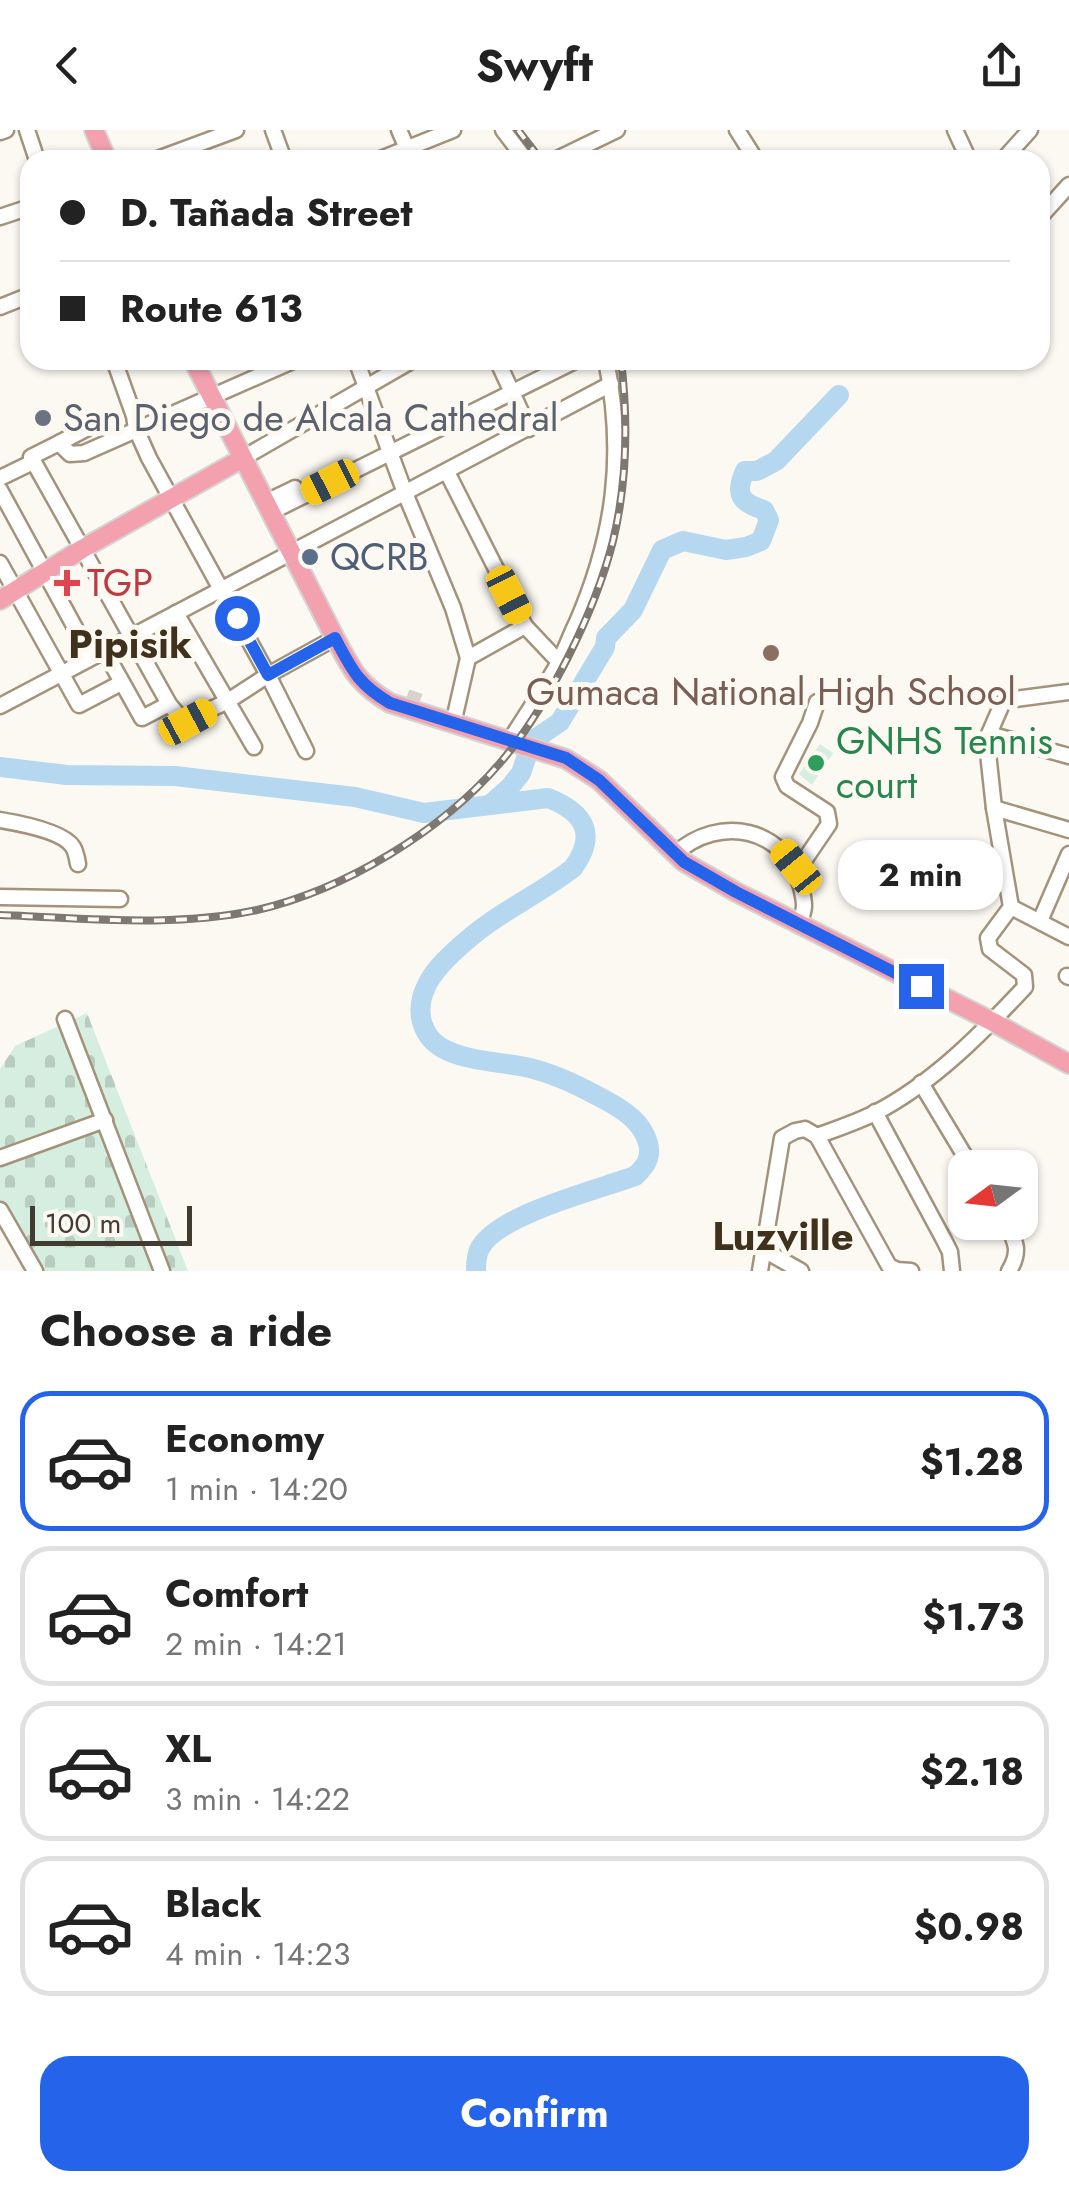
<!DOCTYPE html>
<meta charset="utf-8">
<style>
body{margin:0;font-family:Jost,sans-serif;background:#f2f2f2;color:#222;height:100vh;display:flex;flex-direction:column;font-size:38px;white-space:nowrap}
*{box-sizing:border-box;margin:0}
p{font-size:32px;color:#767676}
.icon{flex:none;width:55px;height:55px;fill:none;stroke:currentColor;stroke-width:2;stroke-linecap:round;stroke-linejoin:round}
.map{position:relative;height:1141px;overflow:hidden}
.side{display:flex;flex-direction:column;background:#fff;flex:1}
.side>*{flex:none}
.banner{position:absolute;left:20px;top:20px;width:1030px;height:220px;border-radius:30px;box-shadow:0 2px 8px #0004;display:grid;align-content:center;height:220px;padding:0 40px;background:#fff}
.needle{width:65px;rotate:255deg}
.tools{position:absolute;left:948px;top:1020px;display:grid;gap:20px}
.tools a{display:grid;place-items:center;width:90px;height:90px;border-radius:20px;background:#fff;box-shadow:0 2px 8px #0004;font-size:50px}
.scale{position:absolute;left:30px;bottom:25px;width:162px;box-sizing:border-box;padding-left:10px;border:5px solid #423b31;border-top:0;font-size:28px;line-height:35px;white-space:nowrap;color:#423b31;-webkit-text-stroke:8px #fcf9f3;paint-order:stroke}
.end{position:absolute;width:45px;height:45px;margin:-22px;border:12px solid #2563eb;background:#fff;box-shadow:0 0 0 5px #fff}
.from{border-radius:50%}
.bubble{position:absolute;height:70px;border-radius:30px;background:#fff;box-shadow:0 2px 8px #0004;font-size:32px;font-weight:700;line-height:70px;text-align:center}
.car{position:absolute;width:30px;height:60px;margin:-30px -15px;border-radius:12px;box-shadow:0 0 8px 2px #0007;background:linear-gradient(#f5c518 24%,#345 0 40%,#f5c518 0 76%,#345 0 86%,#f5c518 0)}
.banner b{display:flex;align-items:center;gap:35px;height:95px;font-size:38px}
.banner b+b{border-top:2px solid #e0e0e0}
.banner i{width:25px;height:25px;background:#222}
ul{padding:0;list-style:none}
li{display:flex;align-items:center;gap:30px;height:140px;margin:0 20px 15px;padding:0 20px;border:5px solid #e0e0e0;border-radius:30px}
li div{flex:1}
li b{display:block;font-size:38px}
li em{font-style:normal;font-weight:700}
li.active{border-color:#2563eb}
li>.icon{width:90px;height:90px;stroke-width:1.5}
h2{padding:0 40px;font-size:45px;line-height:120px}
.cta{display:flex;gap:20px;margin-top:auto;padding:20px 40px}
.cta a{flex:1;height:115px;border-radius:30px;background:#2563eb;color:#fff;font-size:40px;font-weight:700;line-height:115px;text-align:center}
header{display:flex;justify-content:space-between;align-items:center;height:130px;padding:0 40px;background:#fff;font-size:45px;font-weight:700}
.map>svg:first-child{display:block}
.cemetery{fill:url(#cemetery-stones)}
.pitch{fill:#d5eedf}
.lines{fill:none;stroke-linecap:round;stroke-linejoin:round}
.river{stroke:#b5d7f0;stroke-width:20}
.minor-tunnel{stroke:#d7d3cc;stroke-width:14;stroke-dasharray:14 7;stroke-linecap:butt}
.minor-casing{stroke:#a3937b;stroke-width:19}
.major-casing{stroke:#d5d4d2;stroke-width:22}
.minor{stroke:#fff;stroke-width:14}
.major{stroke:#f3a1af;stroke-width:18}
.rail-casing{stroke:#7e7870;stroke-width:8}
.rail{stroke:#fcf9f3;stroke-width:4;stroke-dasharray:11;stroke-linecap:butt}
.route{stroke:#2563eb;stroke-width:12}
.worship-dot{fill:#6b7280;stroke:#fcf9f3;stroke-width:4}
.service-dot{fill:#5c6f8a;stroke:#fcf9f3;stroke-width:4}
.health-dot{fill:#e0444e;stroke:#fcf9f3;stroke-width:4}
.education-dot{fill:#8d6e63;stroke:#fcf9f3;stroke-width:4}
.leisure-dot{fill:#2e9e5b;stroke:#fcf9f3;stroke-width:4}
.labels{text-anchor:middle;stroke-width:10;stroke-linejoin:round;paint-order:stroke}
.worship-label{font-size:38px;fill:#5b616d;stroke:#fcf9f3;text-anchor:start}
.service-label{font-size:38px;fill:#4e5e75;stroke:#fcf9f3;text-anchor:start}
.health-label{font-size:38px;fill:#be3a42;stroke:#fcf9f3;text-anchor:start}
.education-label{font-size:38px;fill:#785e54;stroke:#fcf9f3}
.leisure-label{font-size:38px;fill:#27864d;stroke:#fcf9f3;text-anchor:start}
.neighbourhood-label{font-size:40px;font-weight:bold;fill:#3f311b;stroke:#fcf9f3}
</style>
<header><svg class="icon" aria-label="back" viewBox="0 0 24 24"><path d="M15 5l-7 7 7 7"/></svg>Swyft<svg class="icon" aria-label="share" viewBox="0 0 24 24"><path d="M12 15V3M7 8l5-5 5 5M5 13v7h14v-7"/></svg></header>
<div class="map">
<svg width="1069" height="1141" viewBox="0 0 1069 1141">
<defs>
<pattern id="cemetery-stones" width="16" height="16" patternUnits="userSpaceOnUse" patternTransform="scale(2.5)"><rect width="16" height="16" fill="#d5eedf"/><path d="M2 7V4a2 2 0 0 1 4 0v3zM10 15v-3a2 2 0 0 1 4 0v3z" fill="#b8cdc0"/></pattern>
</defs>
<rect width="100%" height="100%" fill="#fcf9f3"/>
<path class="cemetery" d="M 87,883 L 188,1141 L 42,1141 L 0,1070 L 0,939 L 15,916 Z"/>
<path class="pitch" d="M 820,614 L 833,623 L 812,655 L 799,644 Z"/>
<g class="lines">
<g class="river">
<path d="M 0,637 L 67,645 L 175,646 L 355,667 L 424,683 L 548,668 C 584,682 598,704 573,738 C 540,764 497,783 466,811 C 452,823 433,840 426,857 C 414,882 422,910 448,921 C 473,932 503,932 530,938 C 558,945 581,957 607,971 C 625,981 642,992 648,1013 C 652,1028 645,1037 635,1046 C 597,1060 499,1084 480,1118 C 476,1125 476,1134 476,1141"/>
<path d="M 491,674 L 510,657 L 521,643 L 532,611 L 560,592 L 605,517 L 606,508 L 633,480 L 662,420 L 683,411 L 726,420 L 746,417 L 761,411 L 769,390 L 764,380 C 741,373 734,365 745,341 L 757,341 L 776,331 L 839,265"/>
</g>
<path class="minor-tunnel" d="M 407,566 L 421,571"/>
<defs>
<g id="minor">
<path d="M 27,0 L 37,30"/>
<path d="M 273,0 L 284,30"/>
<path d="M 399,0 L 412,30"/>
<path d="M 503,0 L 526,30"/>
<path d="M 737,0 L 756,30"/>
<path d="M 955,0 L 969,30"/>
<path d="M 0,2 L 6,0"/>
<path d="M 155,30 L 236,0"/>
<path d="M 378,30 L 453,0"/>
<path d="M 555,30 L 617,0"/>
<path d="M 1003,30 L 1030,0"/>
<path d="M 0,87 L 30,77"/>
<path d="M 1040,87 L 1069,55"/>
<path d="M 0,177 L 30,165"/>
<path d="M 114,230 L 134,286 L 136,299 L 149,328 L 268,545 L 306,621"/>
<path d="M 295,230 L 84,323 L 70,324 L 59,313 L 31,327 L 169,574 L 184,592 L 228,571 L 268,545 L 335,508"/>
<path d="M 356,230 L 405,363 L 453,478 L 468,528 L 453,594"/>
<path d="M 497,230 L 529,299"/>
<path d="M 59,313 L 101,291"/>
<path d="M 243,328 L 413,230"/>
<path d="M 447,342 L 525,496 L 559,532"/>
<path d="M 0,348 L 33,332"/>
<path d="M 0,360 L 91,527"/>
<path d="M 266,372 L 295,358"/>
<path d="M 271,382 L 577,230"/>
<path d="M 0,433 L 79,575 L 121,553"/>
<path d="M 176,483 L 254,617"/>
<path d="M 104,520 L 142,588 L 169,574"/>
<path d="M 468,528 L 525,496"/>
<path d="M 0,576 L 611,254"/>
<path d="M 989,604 L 1069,626"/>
<path d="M 509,612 C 525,586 543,560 558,534 C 565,521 570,506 577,492 C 615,404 625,324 606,230"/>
<path d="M 994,678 L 1069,700"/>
<path d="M 0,690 C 18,693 63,701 73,717 C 76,722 77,728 78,734"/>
<path d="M 675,724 C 719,684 786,697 801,757 C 805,774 806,779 798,795"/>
<path d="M 797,741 L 829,694 L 827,682 L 787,656 L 783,647 L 810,593 L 817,572"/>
<path d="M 0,767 L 120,769"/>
<path d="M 1011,777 L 1069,807"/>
<path d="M 1040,791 L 1069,724"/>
<path d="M 1067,846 L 1069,847"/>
<path d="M 65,889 L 162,1141"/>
<path d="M 921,953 L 972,1038"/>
<path d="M 875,982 L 944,1110 L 950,1122 L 952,1141"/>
<path d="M 817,1006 C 836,999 857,992 875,983 C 933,953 981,904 1025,857 L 1024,845 L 990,819 L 988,808 L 1011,777 L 994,678 L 988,623 L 989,604 L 1002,574 L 1007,570 L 1069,562"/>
<path d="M 0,1028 L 105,990"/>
<path d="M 0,1080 L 35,1141"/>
<path d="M 1006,1092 C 1016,1112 1021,1122 1009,1141"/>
<path d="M 764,1120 L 801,1141"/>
<path d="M 760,1141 L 782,1008 L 795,1001 L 805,999 L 817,1006 L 889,1136 L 897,1140 L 911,1141"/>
</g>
<g id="major">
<path d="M 94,0 L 107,30"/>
<path d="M 193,230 L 335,508 C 352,540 358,554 390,573 L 566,629 L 599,650 L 684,732 L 736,762 L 993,892 L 1069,934"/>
<path d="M 0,470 L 82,419 L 243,328"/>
</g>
</defs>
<use href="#minor" class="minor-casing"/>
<use href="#major" class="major-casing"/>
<use href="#minor" class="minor"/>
<use href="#major" class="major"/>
<defs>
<g id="rail">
<path d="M 518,0 L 541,30"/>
<path d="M 0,785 C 84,788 174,798 257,780 C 344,760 442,701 500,633 C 548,577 595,482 613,411 C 627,353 628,289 621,230"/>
</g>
</defs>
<use href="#rail" class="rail-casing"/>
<use href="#rail" class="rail"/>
</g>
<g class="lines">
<path class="route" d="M 237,488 L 268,545 L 335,508 C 352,540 358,554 390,573 L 566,628 L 599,650 L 684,732 L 736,762 L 921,856"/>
</g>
<circle class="worship-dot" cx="43" cy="288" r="10"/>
<circle class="service-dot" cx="310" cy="427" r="10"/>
<path class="health-dot" d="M62 438h10v10h10v10h-10v10h-10v-10h-10v-10h10z"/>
<circle class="education-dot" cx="771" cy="523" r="10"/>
<circle class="leisure-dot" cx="816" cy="633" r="10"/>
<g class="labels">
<g class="worship-label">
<text x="63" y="301">San Diego de Alcala Cathedral</text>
</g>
<g class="service-label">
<text x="330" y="440">QCRB</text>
</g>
<g class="health-label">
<text x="87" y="466">TGP</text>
</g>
<g class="education-label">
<text x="771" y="575">Gumaca National High School</text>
</g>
<g class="leisure-label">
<text x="836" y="624">GNHS Tennis<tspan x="836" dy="44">court</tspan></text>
</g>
<g class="neighbourhood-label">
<text x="130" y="528">Pipisik</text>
<text x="783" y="1120">Luzville</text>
</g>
</g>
</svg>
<div class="tools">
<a><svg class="needle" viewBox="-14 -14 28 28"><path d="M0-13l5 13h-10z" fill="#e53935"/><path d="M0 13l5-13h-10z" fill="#767676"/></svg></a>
</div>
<div class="scale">100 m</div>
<i class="end from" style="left:237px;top:488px"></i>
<i class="end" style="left:921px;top:856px"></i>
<div class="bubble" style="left:838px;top:710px;width:165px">2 min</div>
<i class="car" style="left:330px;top:352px;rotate:243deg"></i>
<i class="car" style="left:509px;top:465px;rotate:153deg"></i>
<i class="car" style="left:188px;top:592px;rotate:62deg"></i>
<i class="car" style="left:796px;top:737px;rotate:321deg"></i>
<div class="banner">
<b><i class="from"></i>D. Tañada Street</b>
<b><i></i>Route 613</b>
</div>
</div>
<section class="side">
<h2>Choose a ride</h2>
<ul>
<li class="active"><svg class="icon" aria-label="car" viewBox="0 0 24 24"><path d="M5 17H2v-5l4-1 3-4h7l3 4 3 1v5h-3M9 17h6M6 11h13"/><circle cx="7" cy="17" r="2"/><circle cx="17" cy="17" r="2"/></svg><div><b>Economy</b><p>1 min · 14:20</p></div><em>$1.28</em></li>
<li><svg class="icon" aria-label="car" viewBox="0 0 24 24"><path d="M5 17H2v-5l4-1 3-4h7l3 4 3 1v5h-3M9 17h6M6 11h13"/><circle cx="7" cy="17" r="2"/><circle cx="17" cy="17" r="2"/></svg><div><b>Comfort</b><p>2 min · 14:21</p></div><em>$1.73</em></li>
<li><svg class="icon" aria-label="car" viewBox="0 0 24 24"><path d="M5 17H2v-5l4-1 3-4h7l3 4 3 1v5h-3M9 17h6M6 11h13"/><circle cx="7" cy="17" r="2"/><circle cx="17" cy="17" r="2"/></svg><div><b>XL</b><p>3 min · 14:22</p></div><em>$2.18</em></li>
<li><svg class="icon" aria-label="car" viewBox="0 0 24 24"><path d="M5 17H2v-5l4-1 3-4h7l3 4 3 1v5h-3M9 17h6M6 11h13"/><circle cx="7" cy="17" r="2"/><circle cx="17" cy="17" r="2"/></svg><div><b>Black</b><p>4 min · 14:23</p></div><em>$0.98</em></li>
</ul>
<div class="cta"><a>Confirm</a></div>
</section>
